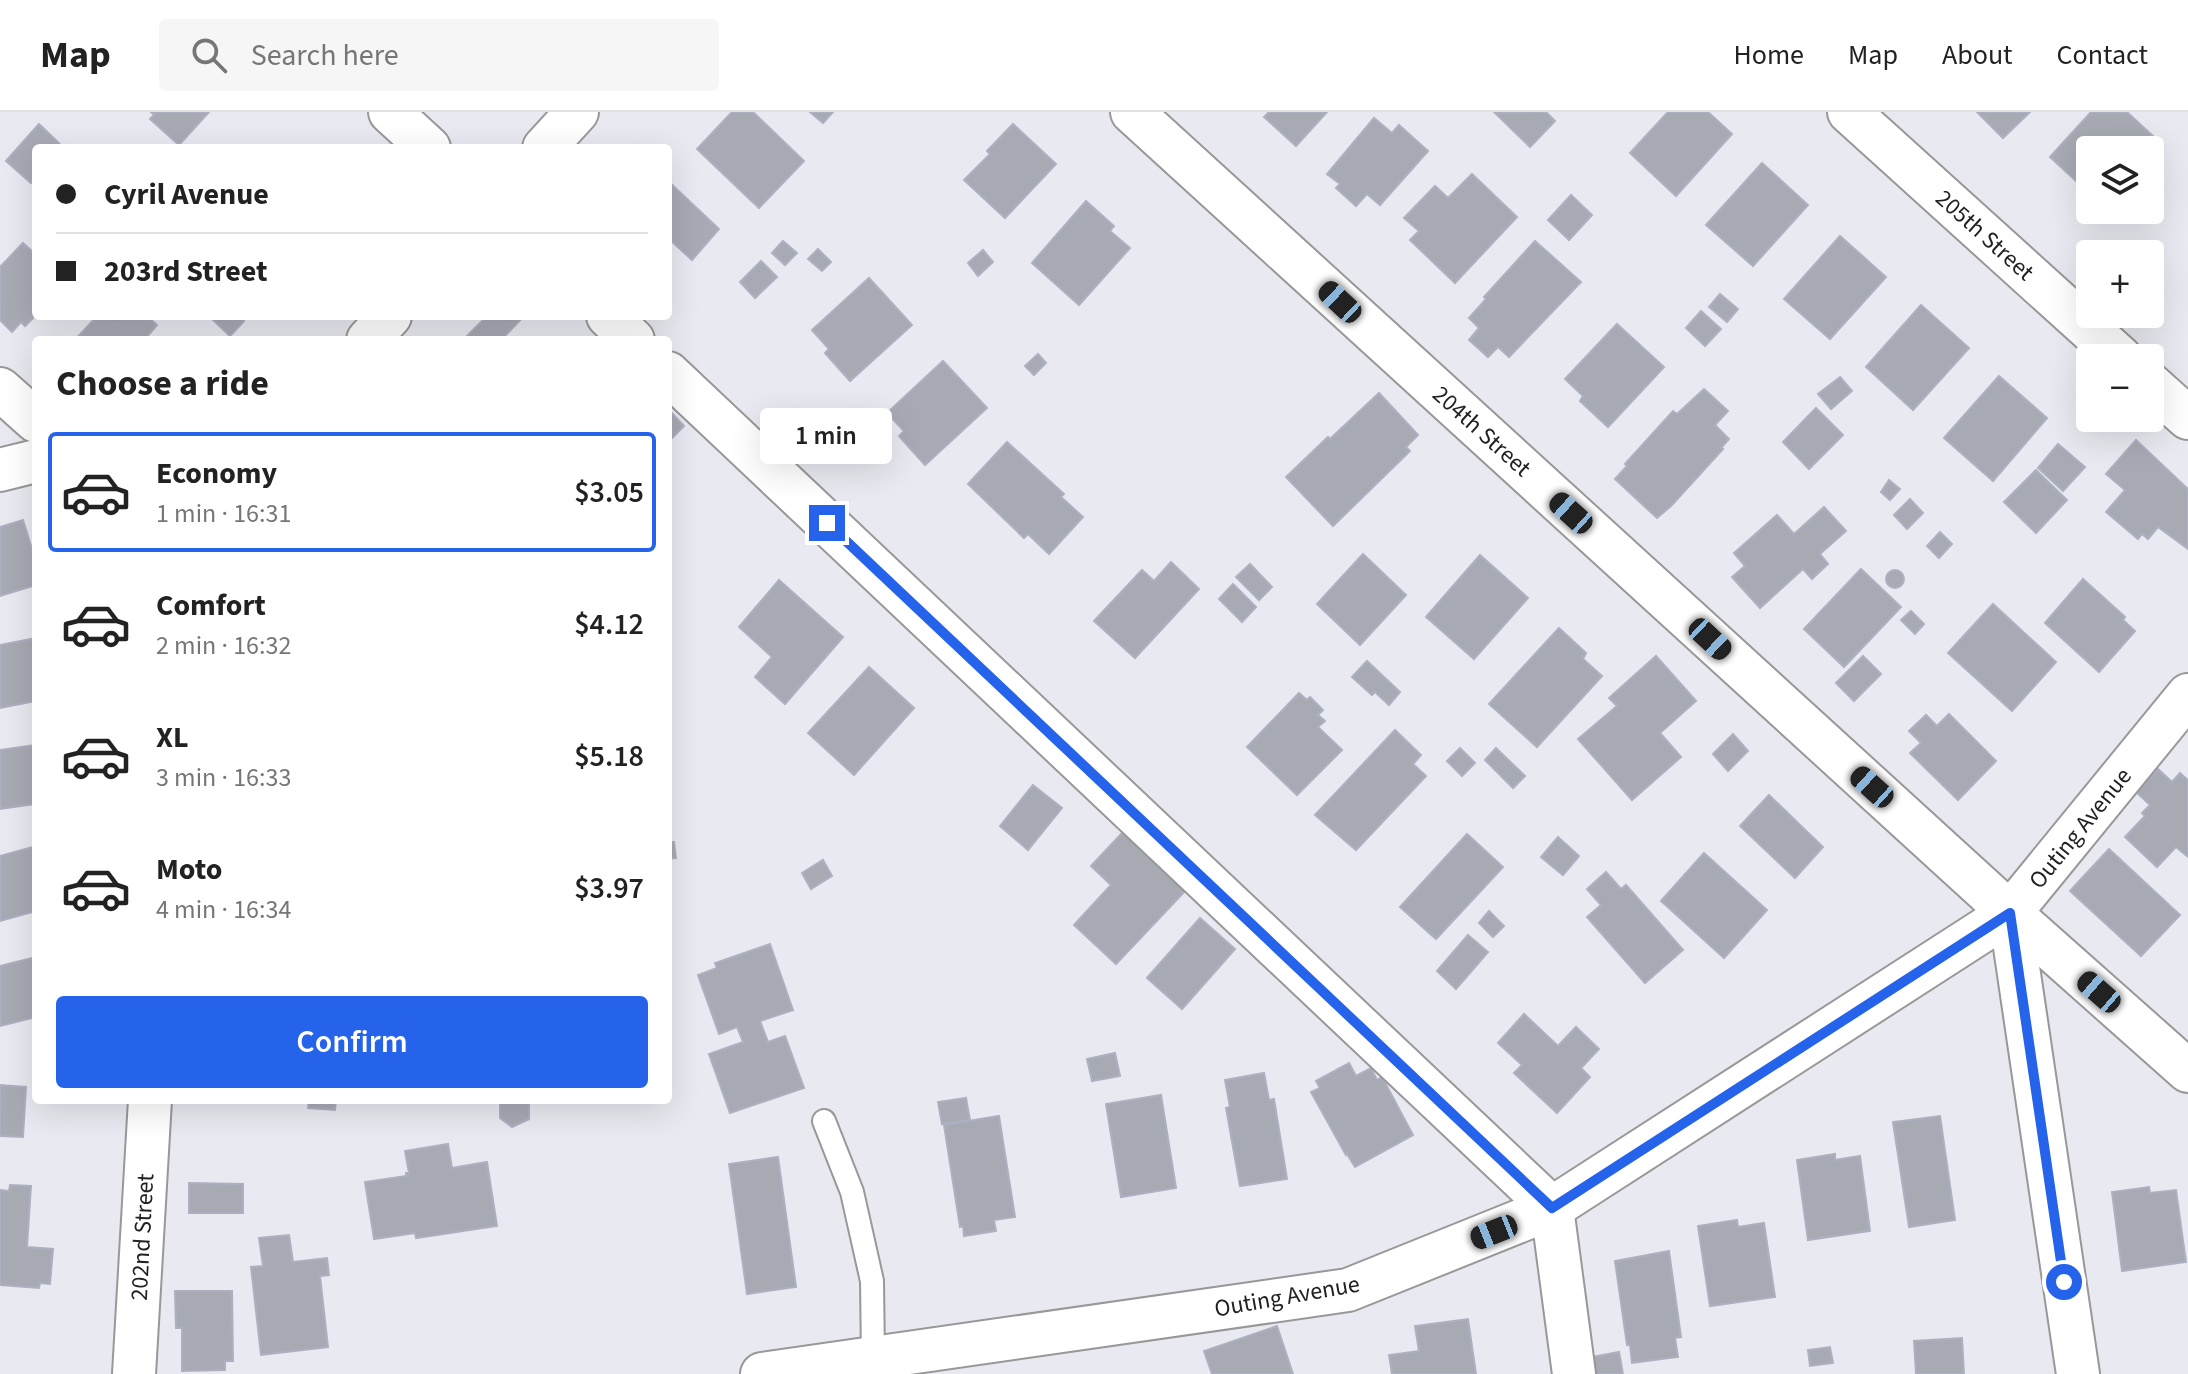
<!DOCTYPE html>
<meta charset="utf-8">
<style>
body{margin:0;font-family:"Source Sans 3",sans-serif;background:#f6f6f6;color:#222;height:100vh;display:flex;flex-direction:column;font-size:30px;white-space:nowrap}
*{box-sizing:border-box;margin:0}
p{font-size:26px;color:#767676}
.icon{flex:none;width:44px;height:44px;fill:none;stroke:currentColor;stroke-width:2;stroke-linecap:round;stroke-linejoin:round}
.map{position:relative;flex:1;overflow:hidden}
.drawer{position:absolute;left:32px;top:224px;width:640px;height:768px;display:flex;flex-direction:column;background:#fff;border-radius:8px;box-shadow:0 8px 32px #0002}
.drawer>*{flex:none}
.guide{position:absolute;left:32px;top:32px;width:640px;height:176px;border-radius:8px;box-shadow:0 8px 32px #0002;display:grid;align-content:center;height:176px;padding:0 24px;background:#fff}
.fabs{position:absolute;left:2076px;top:24px;display:grid;gap:16px}
.fabs a{display:grid;place-items:center;width:88px;height:88px;border-radius:8px;background:#fff;box-shadow:0 8px 32px #0002;font-size:40px}
.end{position:absolute;width:36px;height:36px;margin:-18px;border:10px solid #2563eb;background:#fff;box-shadow:0 0 0 4px #fff}
.from{border-radius:50%}
.bubble{position:absolute;height:56px;border-radius:8px;background:#fff;box-shadow:0 8px 32px #0002;font-size:26px;font-weight:600;line-height:56px;text-align:center}
.car{position:absolute;width:24px;height:48px;margin:-24px -12px;border-radius:10px;box-shadow:0 0 6px 2px #0007;background:linear-gradient(#222 24%,#8ab4d8 0 40%,#222 0 76%,#8ab4d8 0 86%,#222 0)}
.guide b{display:flex;align-items:center;gap:28px;height:76px;font-size:30px}
.guide b+b{border-top:2px solid #e0e0e0}
.guide i{width:20px;height:20px;background:#222}
ul{padding:0;list-style:none}
li{display:flex;align-items:center;gap:24px;height:120px;margin:0 16px 12px;padding:0 8px;border:4px solid transparent;border-radius:8px}
li div{flex:1}
li b{display:block;font-size:30px}
li em{font-style:normal;font-weight:600}
li.current{border-color:#2563eb}
li>.icon{width:72px;height:72px;stroke-width:1.5}
h2{padding:0 24px;font-size:36px;line-height:96px}
.primary-button{display:flex;gap:16px;margin-top:auto;padding:16px 24px}
.primary-button a{flex:1;height:92px;border-radius:8px;background:#2563eb;color:#fff;font-size:32px;font-weight:600;line-height:92px;text-align:center}
header{display:flex;align-items:center;gap:48px;box-sizing:border-box;height:112px;padding:0 40px;background:#fff;border-bottom:2px solid #e0e0e0}
header strong{font-size:38px}
nav{display:flex;gap:44px;margin-inline-start:auto;font-size:28px}
.search{width:560px;height:72px;background:#f6f6f6;display:flex;align-items:center;gap:20px;box-sizing:border-box;padding:0 28px;border-radius:8px;color:#767676;font-size:30px}
.map>svg:first-child{display:block}
.building{fill:#a7aab3;stroke:#acb0c1;stroke-width:2}
.lines{fill:none;stroke-linecap:round;stroke-linejoin:round}
.service-casing{stroke:#989898;stroke-width:26}
.minor-casing{stroke:#989898;stroke-width:46}
.service{stroke:#fff;stroke-width:22}
.minor{stroke:#fff;stroke-width:42}
.route{stroke:#2563eb;stroke-width:10}
.labels{text-anchor:middle;stroke-width:6;stroke-linejoin:round;paint-order:stroke}
.street-label{font-size:24px;fill:#212121;stroke:#fff}
</style>
<header>
<strong>Map</strong>
<div class="search"><svg class="icon" aria-label="search" viewBox="0 0 24 24"><circle cx="10" cy="10" r="6"/><path d="M15 15l6 6"/></svg>Search here</div>
<nav><a>Home</a><a>Map</a><a>About</a><a>Contact</a></nav>
</header>
<div class="map">
<svg width="2188" height="1262" viewBox="0 0 2188 1262">
<rect width="100%" height="100%" fill="#e9e9f1"/>
<g class="building">
<path d="M 151,0 L 209,0 L 179,33 L 150,7 L 154,3 Z"/>
<path d="M 732,0 L 753,0 L 804,49 L 759,96 L 697,37 Z"/>
<path d="M 810,0 L 833,0 L 823,11 Z"/>
<path d="M 1269,0 L 1327,0 L 1296,34 L 1264,5 Z"/>
<path d="M 1546,0 L 1555,9 L 1530,35 L 1495,1 Z"/>
<path d="M 1668,0 L 1708,0 L 1732,22 L 1676,84 L 1630,41 Z"/>
<path d="M 1977,0 L 2030,0 L 2003,26 Z"/>
<path d="M 2091,0 L 2127,0 L 2155,26 L 2144,38 L 2090,38 L 2090,82 L 2050,45 Z"/>
<path d="M 1374,6 L 1392,21 L 1399,13 L 1428,39 L 1380,93 L 1367,82 L 1356,94 L 1336,76 L 1340,72 L 1327,62 Z"/>
<path d="M 39,12 L 63,35 L 36,36 L 36,65 L 31,71 L 6,49 Z"/>
<path d="M 1013,12 L 1056,52 L 1005,106 L 964,68 L 990,42 L 987,39 Z"/>
<path d="M 1762,51 L 1808,93 L 1753,154 L 1706,113 Z"/>
<path d="M 1472,62 L 1517,105 L 1455,171 L 1410,128 L 1419,119 L 1404,106 L 1435,74 L 1448,86 Z"/>
<path d="M 668,69 L 719,117 L 692,148 L 668,126 Z"/>
<path d="M 1571,83 L 1592,103 L 1569,128 L 1548,108 Z"/>
<path d="M 1086,89 L 1114,114 L 1110,119 L 1130,136 L 1079,193 L 1032,151 Z"/>
<path d="M 1840,124 L 1886,165 L 1830,227 L 1784,187 Z"/>
<path d="M 783,129 L 797,141 L 785,153 L 772,141 Z"/>
<path d="M 1535,129 L 1581,170 L 1509,245 L 1498,235 L 1488,245 L 1469,228 L 1479,216 L 1469,206 L 1486,187 L 1484,185 Z"/>
<path d="M 23,131 L 36,143 L 36,203 L 25,214 L 21,210 L 12,220 L 0,208 L 0,155 Z"/>
<path d="M 818,137 L 831,150 L 822,159 L 808,147 Z"/>
<path d="M 983,138 L 993,150 L 978,164 L 968,151 Z"/>
<path d="M 761,149 L 777,165 L 755,186 L 740,170 Z"/>
<path d="M 869,166 L 912,213 L 850,269 L 825,241 L 829,237 L 812,218 Z"/>
<path d="M 1720,182 L 1738,197 L 1727,210 L 1709,195 Z"/>
<path d="M 1921,193 L 1969,236 L 1913,298 L 1866,255 Z"/>
<path d="M 1701,199 L 1721,217 L 1705,234 L 1686,216 Z"/>
<path d="M 97,204 L 113,204 L 117,207 L 119,204 L 147,204 L 157,213 L 144,228 L 75,228 Z"/>
<path d="M 213,204 L 239,204 L 244,209 L 230,224 L 211,206 Z"/>
<path d="M 487,204 L 522,204 L 523,205 L 501,228 L 463,228 Z"/>
<path d="M 1617,212 L 1664,255 L 1608,315 L 1580,289 L 1583,284 L 1565,267 Z"/>
<path d="M 1038,242 L 1046,251 L 1034,263 L 1025,254 Z"/>
<path d="M 943,249 L 987,296 L 925,353 L 899,324 L 904,319 L 887,301 Z"/>
<path d="M 1999,264 L 2047,306 L 1993,369 L 1944,326 Z"/>
<path d="M 1840,265 L 1852,279 L 1831,297 L 1818,282 Z"/>
<path d="M 1704,277 L 1728,299 L 1715,313 L 1729,327 L 1721,336 L 1723,337 L 1671,394 L 1657,406 L 1615,367 L 1627,354 L 1625,352 L 1673,299 L 1677,302 Z"/>
<path d="M 1379,281 L 1418,323 L 1406,335 L 1410,339 L 1333,414 L 1286,365 L 1328,325 L 1330,327 Z"/>
<path d="M 1816,296 L 1843,323 L 1809,357 L 1783,330 Z"/>
<path d="M 668,297 L 684,314 L 668,330 Z"/>
<path d="M 2136,328 L 2188,377 L 2188,437 L 2158,415 L 2148,427 L 2142,422 L 2138,427 L 2106,400 L 2125,378 L 2106,362 Z"/>
<path d="M 1007,330 L 1064,382 L 1061,385 L 1083,405 L 1049,442 L 1028,422 L 1024,426 L 968,372 Z"/>
<path d="M 2058,332 L 2085,355 L 2063,379 L 2038,356 Z"/>
<path d="M 2036,358 L 2067,388 L 2036,421 L 2004,390 Z"/>
<path d="M 1889,368 L 1900,377 L 1890,388 L 1881,380 Z"/>
<path d="M 1910,387 L 1923,401 L 1907,417 L 1894,403 Z"/>
<path d="M 1824,395 L 1846,419 L 1820,442 L 1828,452 L 1812,467 L 1803,457 L 1760,496 L 1732,465 L 1745,454 L 1734,441 L 1777,403 L 1794,422 Z"/>
<path d="M 23,408 L 36,450 L 36,473 L 0,484 L 0,415 Z"/>
<path d="M 1940,420 L 1952,432 L 1939,446 L 1927,434 Z"/>
<path d="M 1363,442 L 1406,483 L 1360,533 L 1317,492 Z"/>
<path d="M 1480,443 L 1528,486 L 1474,547 L 1426,505 Z"/>
<path d="M 1171,450 L 1199,477 L 1135,546 L 1094,509 L 1142,458 L 1154,469 Z"/>
<path d="M 1250,452 L 1272,475 L 1259,488 L 1236,465 Z"/>
<path d="M 1861,457 L 1901,495 L 1844,555 L 1804,517 Z"/>
<circle cx="1895" cy="467" r="9"/>
<path d="M 2083,467 L 2125,505 L 2123,508 L 2135,519 L 2099,560 L 2045,511 Z"/>
<path d="M 779,468 L 843,525 L 785,592 L 755,565 L 772,545 L 739,515 Z"/>
<path d="M 1233,472 L 1256,495 L 1242,510 L 1219,487 Z"/>
<path d="M 1993,492 L 2056,550 L 2012,599 L 1948,541 Z"/>
<path d="M 1911,499 L 1924,512 L 1915,522 L 1901,508 Z"/>
<path d="M 1559,516 L 1586,541 L 1583,547 L 1602,564 L 1537,635 L 1489,592 Z"/>
<path d="M 36,526 L 36,589 L 0,596 L 0,533 Z"/>
<path d="M 1656,544 L 1696,589 L 1660,621 L 1681,645 L 1632,688 L 1578,627 L 1617,594 L 1609,586 Z"/>
<path d="M 1863,544 L 1881,562 L 1854,589 L 1836,571 Z"/>
<path d="M 1367,549 L 1400,580 L 1389,593 L 1375,580 L 1372,583 L 1352,565 Z"/>
<path d="M 869,555 L 914,596 L 854,663 L 808,621 Z"/>
<path d="M 1299,581 L 1307,588 L 1310,585 L 1323,598 L 1318,603 L 1325,609 L 1318,615 L 1342,638 L 1297,683 L 1247,635 Z"/>
<path d="M 1949,602 L 1996,649 L 1958,688 L 1910,641 L 1921,631 L 1909,619 L 1926,603 L 1937,614 Z"/>
<path d="M 1395,618 L 1421,643 L 1413,652 L 1426,664 L 1356,738 L 1315,703 Z"/>
<path d="M 1733,622 L 1748,639 L 1728,659 L 1713,642 Z"/>
<path d="M 36,633 L 36,692 L 0,697 L 0,638 Z"/>
<path d="M 1460,636 L 1475,651 L 1462,664 L 1447,649 Z"/>
<path d="M 1496,636 L 1525,664 L 1513,676 L 1485,648 Z"/>
<path d="M 2158,657 L 2172,670 L 2180,661 L 2188,668 L 2188,745 L 2176,735 L 2157,755 L 2125,725 L 2145,704 L 2142,701 L 2150,693 L 2136,680 Z"/>
<path d="M 1033,673 L 1062,696 L 1028,738 L 1000,714 Z"/>
<path d="M 1769,683 L 1823,735 L 1795,766 L 1740,714 Z"/>
<path d="M 1124,719 L 1186,778 L 1116,852 L 1074,813 L 1111,773 L 1091,754 Z"/>
<path d="M 1467,722 L 1503,755 L 1436,827 L 1400,795 Z"/>
<path d="M 1558,725 L 1579,744 L 1563,763 L 1541,745 Z"/>
<path d="M 668,730 L 674,730 L 676,746 L 668,747 Z"/>
<path d="M 36,734 L 36,799 L 0,809 L 0,744 Z"/>
<path d="M 2109,737 L 2180,803 L 2141,844 L 2070,779 Z"/>
<path d="M 1704,741 L 1767,798 L 1724,846 L 1661,789 Z"/>
<path d="M 823,748 L 832,764 L 811,777 L 802,761 Z"/>
<path d="M 1606,760 L 1621,777 L 1626,773 L 1683,838 L 1645,871 L 1587,805 L 1601,793 L 1587,777 Z"/>
<path d="M 1489,799 L 1504,814 L 1493,825 L 1479,811 Z"/>
<path d="M 1200,806 L 1235,837 L 1182,897 L 1147,866 Z"/>
<path d="M 1468,823 L 1488,840 L 1456,877 L 1437,859 Z"/>
<path d="M 770,832 L 793,898 L 760,909 L 768,930 L 785,924 L 804,976 L 730,1001 L 709,942 L 743,930 L 737,915 L 719,922 L 698,863 L 717,856 L 715,851 Z"/>
<path d="M 36,845 L 36,905 L 0,914 L 0,854 Z"/>
<path d="M 1524,902 L 1558,934 L 1576,915 L 1599,937 L 1581,956 L 1590,965 L 1557,1001 L 1514,961 L 1522,953 L 1498,931 Z"/>
<path d="M 1115,941 L 1120,964 L 1092,969 L 1087,947 Z"/>
<path d="M 1349,951 L 1356,964 L 1371,956 L 1377,968 L 1382,965 L 1413,1023 L 1355,1055 L 1347,1042 L 1346,1043 L 1311,980 L 1320,976 L 1316,969 Z"/>
<path d="M 1264,961 L 1269,988 L 1274,987 L 1287,1067 L 1240,1074 L 1226,996 L 1230,995 L 1225,968 Z"/>
<path d="M 0,973 L 26,975 L 23,1025 L 0,1024 Z"/>
<path d="M 1161,983 L 1176,1076 L 1121,1085 L 1106,992 Z"/>
<path d="M 966,986 L 970,1008 L 942,1012 L 938,990 Z"/>
<path d="M 309,988 L 336,988 L 335,998 L 308,996 Z"/>
<path d="M 505,988 L 526,988 L 529,992 L 529,1007 L 512,1015 L 500,1006 L 500,992 Z"/>
<path d="M 999,1004 L 1015,1105 L 994,1108 L 996,1119 L 964,1124 L 963,1114 L 960,1115 L 944,1013 Z"/>
<path d="M 1940,1004 L 1955,1108 L 1909,1115 L 1893,1010 Z"/>
<path d="M 448,1032 L 452,1056 L 487,1050 L 497,1114 L 416,1126 L 415,1121 L 374,1127 L 365,1070 L 406,1064 L 406,1061 L 409,1061 L 405,1039 Z"/>
<path d="M 1835,1042 L 1835,1048 L 1860,1044 L 1870,1119 L 1808,1128 L 1797,1048 Z"/>
<path d="M 778,1045 L 796,1175 L 747,1182 L 729,1052 Z"/>
<path d="M 189,1071 L 243,1072 L 243,1101 L 189,1101 Z"/>
<path d="M 10,1073 L 31,1074 L 27,1135 L 53,1137 L 50,1172 L 40,1171 L 39,1176 L 0,1173 L 0,1078 L 9,1079 Z"/>
<path d="M 2149,1075 L 2150,1081 L 2176,1078 L 2186,1150 L 2122,1159 L 2112,1080 Z"/>
<path d="M 1737,1108 L 1738,1115 L 1764,1111 L 1775,1185 L 1710,1194 L 1698,1114 Z"/>
<path d="M 289,1123 L 293,1150 L 327,1146 L 329,1163 L 320,1164 L 328,1235 L 261,1243 L 251,1155 L 263,1154 L 259,1126 Z"/>
<path d="M 1669,1139 L 1681,1225 L 1675,1226 L 1678,1245 L 1632,1251 L 1630,1233 L 1627,1233 L 1615,1149 Z"/>
<path d="M 175,1179 L 232,1179 L 233,1249 L 225,1249 L 225,1258 L 182,1259 L 182,1216 L 176,1216 Z"/>
<path d="M 1468,1207 L 1476,1262 L 1392,1262 L 1389,1243 L 1419,1239 L 1415,1214 Z"/>
<path d="M 1277,1214 L 1293,1262 L 1212,1262 L 1204,1239 Z"/>
<path d="M 1962,1226 L 1964,1262 L 1916,1262 L 1914,1229 Z"/>
<path d="M 1830,1235 L 1833,1251 L 1810,1254 L 1808,1238 Z"/>
<path d="M 1619,1240 L 1623,1262 L 1595,1262 L 1592,1245 Z"/>
</g>
<g class="lines">
<defs>
<path id="service" d="M 824,1009 L 852,1080 L 872,1169 L 873,1246"/>
<g id="minor">
<path d="M 390,0 L 429,36"/>
<path d="M 1132,0 L 2010,801 L 2188,959"/>
<path d="M 1849,0 L 2121,246"/>
<path d="M 544,36 L 577,0"/>
<path d="M 608,204 L 633,228"/>
<path d="M 368,228 L 390,204"/>
<path d="M 668,261 L 1552,1096 L 1574,1262"/>
<path d="M 2150,272 L 2188,306"/>
<path d="M 0,277 L 36,309"/>
<path d="M 0,358 L 36,349"/>
<path d="M 2010,801 L 2078,1262"/>
<path d="M 134,1262 L 150,988"/>
<path d="M 762,1262 L 1348,1178 L 1552,1096 L 2010,801 L 2188,583"/>
</g>
</defs>
<use href="#service" class="service-casing"/>
<use href="#minor" class="minor-casing"/>
<use href="#service" class="service"/>
<use href="#minor" class="minor"/>
</g>
<g class="lines">
<path class="route" d="M 827,411 L 1552,1096 L 2010,801 L 2064,1170"/>
</g>
<g class="labels">
<g class="street-label">
<text transform="translate(1985 123) rotate(42)" y="8">205th Street</text>
<text transform="translate(1482 319) rotate(42)" y="8">204th Street</text>
<text transform="translate(2080 716) rotate(-51)" y="8">Outing Avenue</text>
<text transform="translate(142 1125) rotate(-87)" y="8">202nd Street</text>
<text transform="translate(1287 1184) rotate(-10)" y="8">Outing Avenue</text>
</g>
</g>
</svg>
<div class="fabs">
<a><svg class="icon" aria-label="layers" viewBox="0 0 24 24"><path d="M12 4l9 5-9 5-9-5zM3 14l9 5 9-5"/></svg></a>
<a>+</a>
<a>−</a>
</div>
<i class="end from" style="left:2064px;top:1170px"></i>
<i class="end" style="left:827px;top:411px"></i>
<div class="bubble" style="left:760px;top:296px;width:132px">1 min</div>
<i class="car" style="left:1340px;top:190px;rotate:313deg"></i>
<i class="car" style="left:1571px;top:401px;rotate:312deg"></i>
<i class="car" style="left:1710px;top:527px;rotate:133deg"></i>
<i class="car" style="left:1872px;top:675px;rotate:312deg"></i>
<i class="car" style="left:2099px;top:880px;rotate:311deg"></i>
<i class="car" style="left:1494px;top:1120px;rotate:248deg"></i>
<div class="guide">
<b><i class="from"></i>Cyril Avenue</b>
<b><i></i>203rd Street</b>
</div>
<section class="drawer">
<h2>Choose a ride</h2>
<ul>
<li class="current"><svg class="icon" aria-label="car" viewBox="0 0 24 24"><path d="M5 17H2v-5l4-1 3-4h7l3 4 3 1v5h-3M9 17h6M6 11h13"/><circle cx="7" cy="17" r="2"/><circle cx="17" cy="17" r="2"/></svg><div><b>Economy</b><p>1 min · 16:31</p></div><em>$3.05</em></li>
<li><svg class="icon" aria-label="car" viewBox="0 0 24 24"><path d="M5 17H2v-5l4-1 3-4h7l3 4 3 1v5h-3M9 17h6M6 11h13"/><circle cx="7" cy="17" r="2"/><circle cx="17" cy="17" r="2"/></svg><div><b>Comfort</b><p>2 min · 16:32</p></div><em>$4.12</em></li>
<li><svg class="icon" aria-label="car" viewBox="0 0 24 24"><path d="M5 17H2v-5l4-1 3-4h7l3 4 3 1v5h-3M9 17h6M6 11h13"/><circle cx="7" cy="17" r="2"/><circle cx="17" cy="17" r="2"/></svg><div><b>XL</b><p>3 min · 16:33</p></div><em>$5.18</em></li>
<li><svg class="icon" aria-label="car" viewBox="0 0 24 24"><path d="M5 17H2v-5l4-1 3-4h7l3 4 3 1v5h-3M9 17h6M6 11h13"/><circle cx="7" cy="17" r="2"/><circle cx="17" cy="17" r="2"/></svg><div><b>Moto</b><p>4 min · 16:34</p></div><em>$3.97</em></li>
</ul>
<div class="primary-button"><a>Confirm</a></div>
</section>
</div>
